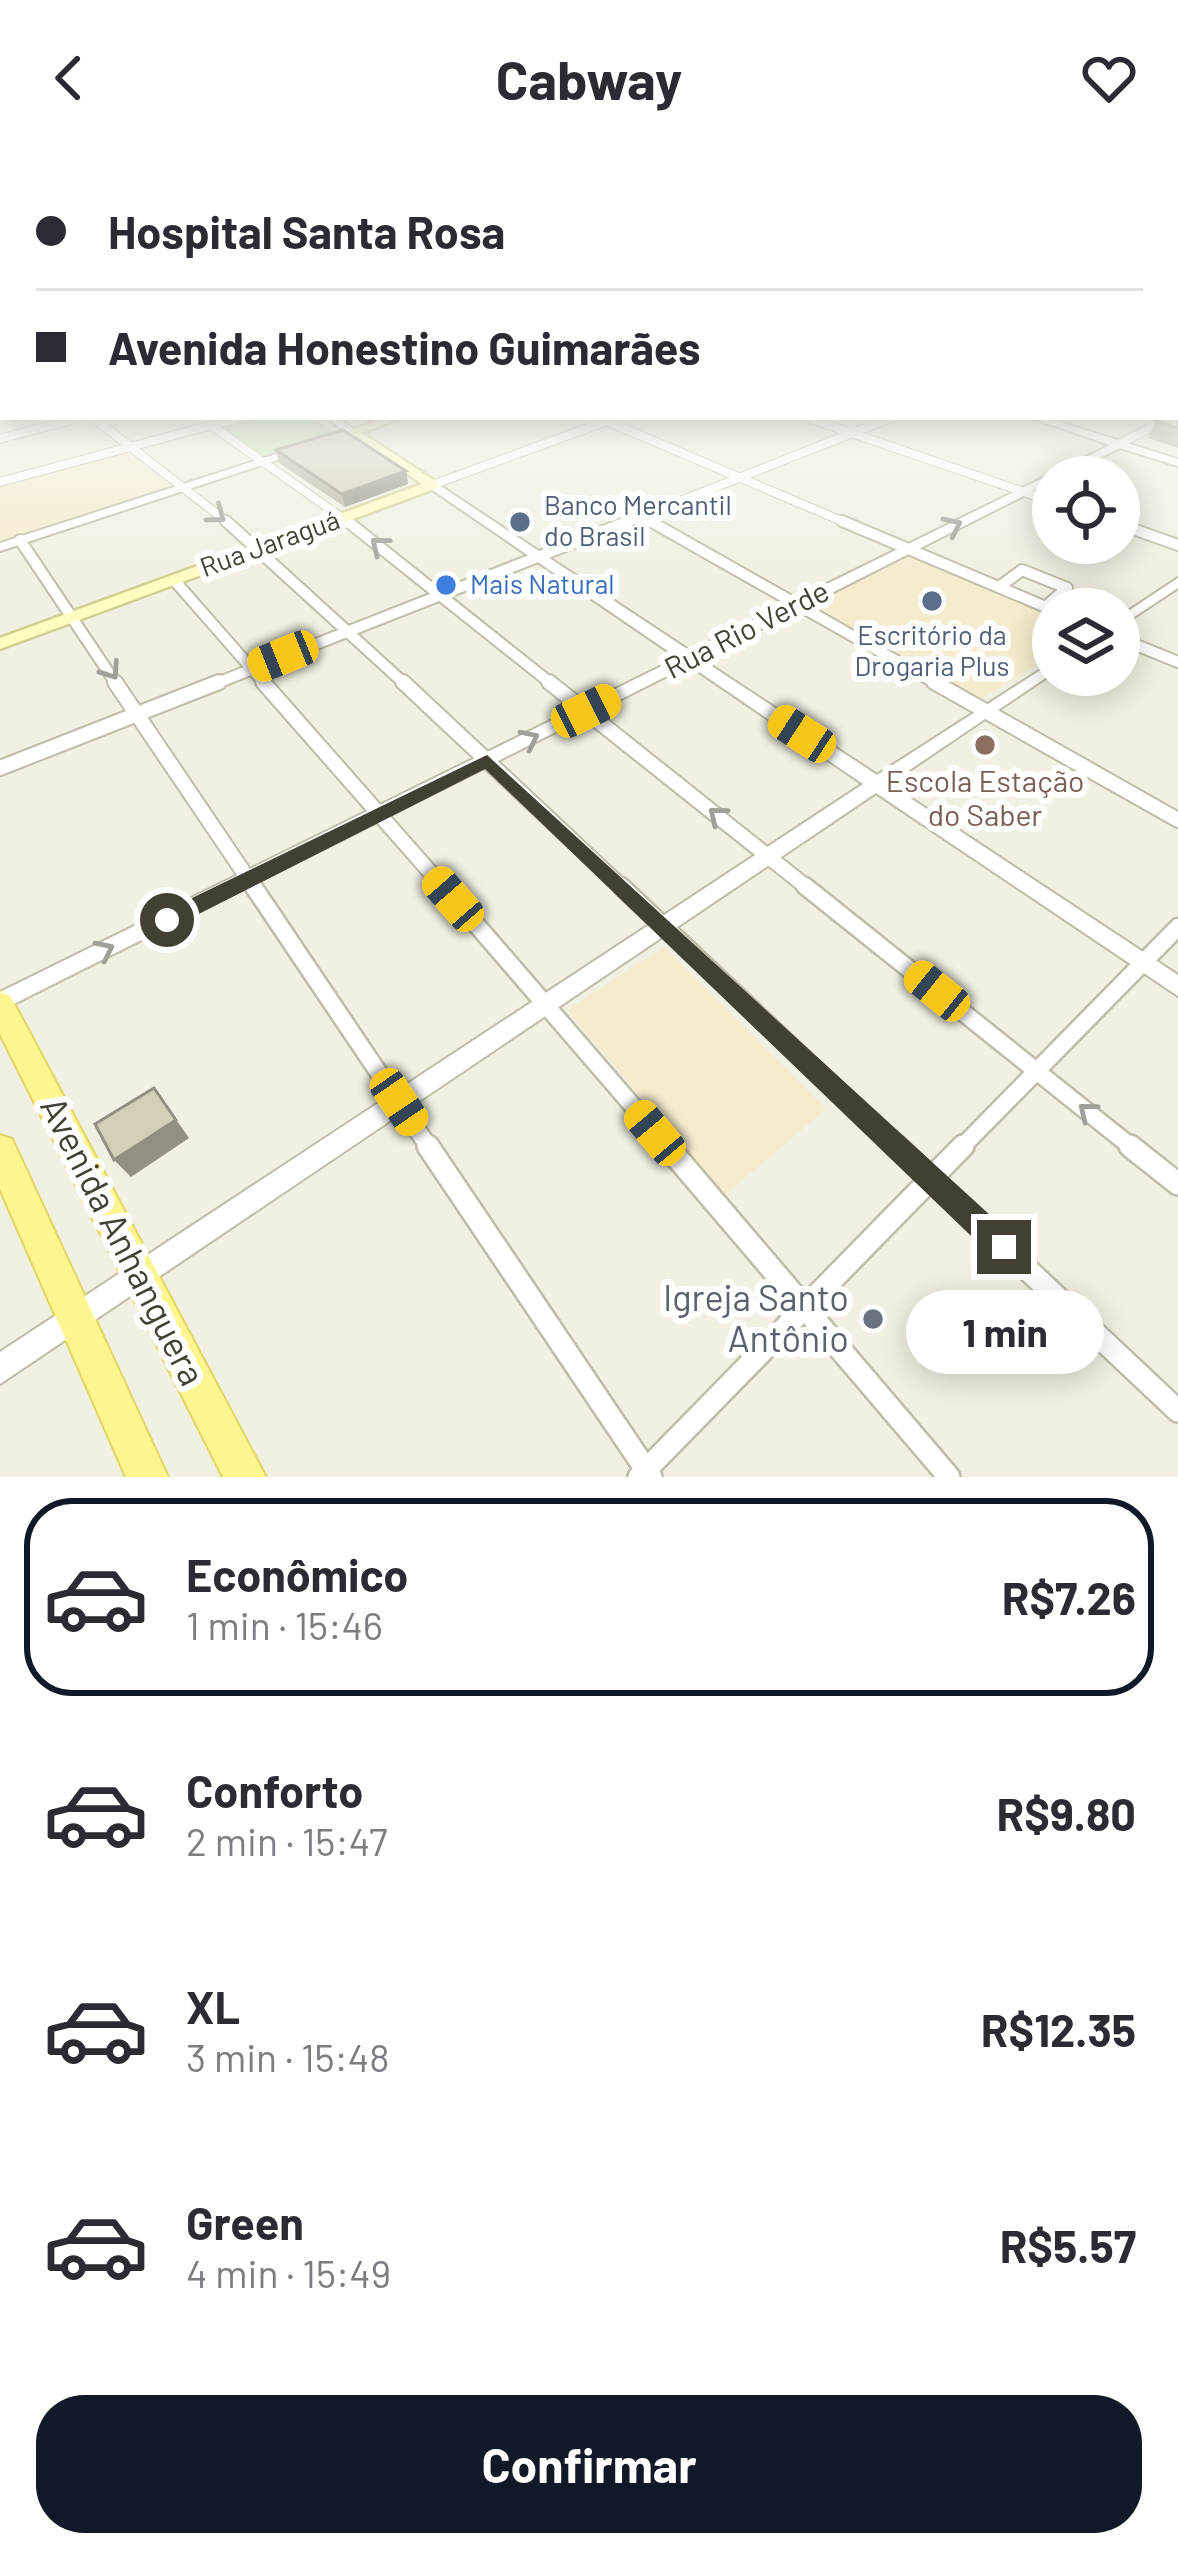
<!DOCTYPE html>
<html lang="pt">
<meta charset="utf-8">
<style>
body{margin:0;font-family:Barlow,sans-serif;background:#f2f2f3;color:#2b2b33;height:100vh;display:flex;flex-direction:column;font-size:45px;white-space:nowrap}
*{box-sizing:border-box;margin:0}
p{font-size:39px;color:#7c7c81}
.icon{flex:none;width:66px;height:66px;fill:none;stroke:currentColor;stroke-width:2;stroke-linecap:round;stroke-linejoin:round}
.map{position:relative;height:1321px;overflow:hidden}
.sheet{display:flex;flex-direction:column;background:#fff;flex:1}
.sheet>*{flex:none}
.hud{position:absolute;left:0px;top:0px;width:1179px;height:264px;box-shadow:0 6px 30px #0003;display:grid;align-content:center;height:264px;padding:0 36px;background:#fff}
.buttons{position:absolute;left:1032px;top:300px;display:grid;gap:24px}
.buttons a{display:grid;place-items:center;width:108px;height:108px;border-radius:50%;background:#fff;box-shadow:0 6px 30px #0003;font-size:60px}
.end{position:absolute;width:54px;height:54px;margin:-27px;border:15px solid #424033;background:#fff;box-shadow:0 0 0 6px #fff}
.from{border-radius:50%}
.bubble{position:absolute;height:84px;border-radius:42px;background:#fff;box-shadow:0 6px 30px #0003;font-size:39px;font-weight:700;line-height:84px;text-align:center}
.car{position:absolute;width:36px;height:72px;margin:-36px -18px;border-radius:15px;box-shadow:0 0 9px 3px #0007;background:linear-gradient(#f5c518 24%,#345 0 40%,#f5c518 0 76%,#345 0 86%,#f5c518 0)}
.hud b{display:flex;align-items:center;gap:42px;height:114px;font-size:45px}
.hud b+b{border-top:3px solid #e1e1e2}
.hud i{width:30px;height:30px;background:#2b2b33}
ul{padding:21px 0 0;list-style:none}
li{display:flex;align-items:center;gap:36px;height:198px;margin:0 24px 18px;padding:0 12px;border:6px solid transparent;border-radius:48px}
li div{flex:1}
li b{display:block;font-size:45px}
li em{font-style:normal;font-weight:700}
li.on{border-color:#111827}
li>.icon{width:108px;height:108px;stroke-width:1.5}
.primary-button{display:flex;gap:24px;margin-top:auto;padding:24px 36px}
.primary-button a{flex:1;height:138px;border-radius:48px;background:#111827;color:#fff;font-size:48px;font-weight:700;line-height:138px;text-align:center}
header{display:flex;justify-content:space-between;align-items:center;height:156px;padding:0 36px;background:#fff;font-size:54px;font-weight:700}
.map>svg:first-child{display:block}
.commercial{fill:#f4eccd}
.green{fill:#bee6ab}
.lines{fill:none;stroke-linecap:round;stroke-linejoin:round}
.minor-far4-casing{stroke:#bfbca8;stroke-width:10}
.minor-far3-casing{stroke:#bfbca8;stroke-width:14}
.minor-far2-casing{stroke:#bfbca8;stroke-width:18}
.minor-far1-casing{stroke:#bfbca8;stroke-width:21}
.minor-casing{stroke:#bfbca8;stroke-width:26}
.tertiary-casing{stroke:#bfbca8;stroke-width:4}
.secondary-casing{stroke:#d1ce92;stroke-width:5}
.primary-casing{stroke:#e1d760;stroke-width:4}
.minor-far4{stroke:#fff;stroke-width:8}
.minor-far3{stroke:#fff;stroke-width:10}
.minor-far2{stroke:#fff;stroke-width:14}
.minor-far1{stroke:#fff;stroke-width:16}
.minor{stroke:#fff;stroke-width:21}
.tertiary{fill:#fff;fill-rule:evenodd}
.secondary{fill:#fefcc0;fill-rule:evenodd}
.primary{fill:#fdf590;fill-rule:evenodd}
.wall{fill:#b5b19e}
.shaded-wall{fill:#939081}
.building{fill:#d2ceb8;stroke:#939081;stroke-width:3}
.oneway{stroke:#a0a099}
.route{fill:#424033}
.service-dot{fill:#5c6f8a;stroke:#fff;stroke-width:4.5}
.shop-dot{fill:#3f7fe0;stroke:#fff;stroke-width:4.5}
.education-dot{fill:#8d6e63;stroke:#fff;stroke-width:4.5}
.worship-dot{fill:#6b7280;stroke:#fff;stroke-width:4.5}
.labels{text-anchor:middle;stroke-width:12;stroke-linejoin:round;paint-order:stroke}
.far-service-label{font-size:27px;fill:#4e5e75;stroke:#fff;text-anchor:start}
.far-street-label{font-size:27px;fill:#424033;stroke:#fff}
.far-shop-label{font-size:27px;fill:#366cbe;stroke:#fff;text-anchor:start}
.street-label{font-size:30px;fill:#424033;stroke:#fff}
.education-label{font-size:30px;fill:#785e54;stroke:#fff}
.near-street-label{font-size:36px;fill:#424033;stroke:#fff}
.near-worship-label{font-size:36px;fill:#5b616d;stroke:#fff;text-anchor:end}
</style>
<header><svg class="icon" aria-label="back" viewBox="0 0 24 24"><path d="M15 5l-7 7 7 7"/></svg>Cabway<svg class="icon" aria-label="heart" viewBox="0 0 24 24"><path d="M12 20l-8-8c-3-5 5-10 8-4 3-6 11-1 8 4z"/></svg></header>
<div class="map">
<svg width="1178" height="1321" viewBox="0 0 1178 1321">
<rect width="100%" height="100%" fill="#f1f0e2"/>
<g class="commercial">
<path d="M 125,296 L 172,331 L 0,388 L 0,329 Z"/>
<path d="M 906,398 L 1053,460 L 1053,500 L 981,543 L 810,449 Z"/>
<path d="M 664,791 L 826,953 L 725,1039 L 567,854 Z"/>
</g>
<path class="green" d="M 258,261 L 312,261 L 334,276 L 263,300 L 222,271 Z"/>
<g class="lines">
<defs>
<g id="minor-far4">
<path d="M 92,261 L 230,368"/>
<path d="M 597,261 L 849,368"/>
<path d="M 805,261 L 1053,346"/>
<path d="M 211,269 L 351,368"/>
<path d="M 0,283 L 82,261"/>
<path d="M 1119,288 L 1171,261"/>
<path d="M 0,326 L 242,261"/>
<path d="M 432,329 L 607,265"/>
<path d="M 640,359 L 655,368"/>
<path d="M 622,368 L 893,261"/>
</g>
<g id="minor-far3">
<path d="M 226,365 L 406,529"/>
<path d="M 347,365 L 553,529"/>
<path d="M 650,365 L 939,529"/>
<path d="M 842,365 L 1053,454"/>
<path d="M 1119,368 L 1178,389"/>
<path d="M 20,384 L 117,529"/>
<path d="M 174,424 L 266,529"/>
<path d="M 999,431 L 1022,414 L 1067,432 L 1045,451"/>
<path d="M 1119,482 L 1178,506"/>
<path d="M 212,529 L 629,365"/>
</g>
<g id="minor-far2">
<path d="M 115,526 L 255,733"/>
<path d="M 263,526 L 445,733"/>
<path d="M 403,526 L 624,733"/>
<path d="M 549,526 L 809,733"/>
<path d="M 934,526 L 1178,664"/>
<path d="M 0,612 L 219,526"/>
</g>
<g id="minor-far1">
<path d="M 253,730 L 430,993"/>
<path d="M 443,730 L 670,993"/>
<path d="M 621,730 L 900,993"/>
<path d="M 805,730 L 1134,993"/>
<path d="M 960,993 L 1178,771"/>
</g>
<g id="minor">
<path d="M 428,990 L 651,1321"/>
<path d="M 667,990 L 949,1321"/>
<path d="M 896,990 L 1178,1255"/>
<path d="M 1130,990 L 1178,1028"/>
<path d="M 639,1321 L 963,990"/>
</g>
<g id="tertiary">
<path d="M 325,261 L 337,261 L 358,276 L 349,278 Z"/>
<path d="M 1029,261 L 1044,261 L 1178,303 L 1178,310 L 1120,292 L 1062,321 L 1053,321 L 1053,325 L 701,503 L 877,619 L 1053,506 L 1053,517 L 889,628 L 1178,819 L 1178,840 L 876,637 L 0,1228 L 0,1196 L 863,628 L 689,509 L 0,855 L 0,836 L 678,502 L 428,331 L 428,327 L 436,327 L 690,495 L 1110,289 Z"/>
<path d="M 298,291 L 303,294 L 302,296 L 0,395 L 0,387 Z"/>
<path d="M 1178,422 L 1178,432 L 1119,471 L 1119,461 Z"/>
</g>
<path id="secondary" d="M 386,261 L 404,261 L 362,277 L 437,326 L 437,332 L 0,493 L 0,482 L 422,328 L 347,276 Z"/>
<g id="primary">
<path d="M 0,836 L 10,840 L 266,1321 L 223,1321 L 0,878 Z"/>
<path d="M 0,979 L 12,983 L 168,1321 L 126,1321 L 0,1033 Z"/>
</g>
</defs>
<use href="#minor-far4" class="minor-far4-casing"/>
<use href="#minor-far3" class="minor-far3-casing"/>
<use href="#minor-far2" class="minor-far2-casing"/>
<use href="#minor-far1" class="minor-far1-casing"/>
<use href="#minor" class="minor-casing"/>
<use href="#tertiary" class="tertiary-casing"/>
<use href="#secondary" class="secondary-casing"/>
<use href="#primary" class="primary-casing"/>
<use href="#minor-far4" class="minor-far4"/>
<use href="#minor-far3" class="minor-far3"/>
<use href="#minor-far2" class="minor-far2"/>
<use href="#minor-far1" class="minor-far1"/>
<use href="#minor" class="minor"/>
<use href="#tertiary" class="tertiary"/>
<use href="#secondary" class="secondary"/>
<use href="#primary" class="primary"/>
</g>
<g class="wall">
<path d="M 1178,253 L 1178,292 L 1148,282 L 1156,265 Z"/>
<path d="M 276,294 L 406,315 L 408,328 L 345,351 L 279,307 Z"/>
</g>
<g class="shaded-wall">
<path d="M 406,315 L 408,328 L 345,351 L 342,338 Z"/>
<path d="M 154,932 L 189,982 L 131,1021 L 114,1004 Z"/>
</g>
<g class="building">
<path d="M 1178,253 L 1178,272 L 1156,265 L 1164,261 L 1176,261 L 1176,254 Z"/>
<path d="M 343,274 L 406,315 L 342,338 L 276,294 Z"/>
<path d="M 154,932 L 176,964 L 114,1004 L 95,968 Z"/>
</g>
<defs><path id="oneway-chevron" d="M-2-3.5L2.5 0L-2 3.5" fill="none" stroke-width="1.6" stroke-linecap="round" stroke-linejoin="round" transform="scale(3)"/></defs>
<g class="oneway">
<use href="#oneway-chevron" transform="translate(217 359) rotate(37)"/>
<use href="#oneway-chevron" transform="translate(953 370) rotate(-26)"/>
<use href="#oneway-chevron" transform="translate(379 389) rotate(-141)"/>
<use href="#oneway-chevron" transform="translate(111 515) rotate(56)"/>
<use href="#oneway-chevron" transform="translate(530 583) rotate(-26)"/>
<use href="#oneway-chevron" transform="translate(717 659) rotate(-141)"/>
<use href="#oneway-chevron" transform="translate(105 794) rotate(-26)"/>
<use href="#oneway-chevron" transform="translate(1087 955) rotate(-141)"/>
</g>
<linearGradient id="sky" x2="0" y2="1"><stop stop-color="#8ab7eb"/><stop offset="0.56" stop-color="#f9f8f2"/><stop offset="1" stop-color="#f9f8f2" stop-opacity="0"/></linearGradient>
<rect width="1178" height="424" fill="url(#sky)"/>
<path class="route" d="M 487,599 L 1014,1081 L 1018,1091 L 1014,1101 L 1004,1105 L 993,1101 L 485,613 L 175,770 L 167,773 L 156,764 L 159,758 Z"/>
<g class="service-dot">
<circle cx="520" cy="366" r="12"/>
<circle cx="932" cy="445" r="12"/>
</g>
<circle class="shop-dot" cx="446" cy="429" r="12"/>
<circle class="education-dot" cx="985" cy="589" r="12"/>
<circle class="worship-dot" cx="873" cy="1163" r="12"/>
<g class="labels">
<g class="far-service-label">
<text x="544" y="359">Banco Mercantil<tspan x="544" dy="31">do Brasil</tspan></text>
<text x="932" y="489" text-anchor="middle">Escritório da<tspan x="932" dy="31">Drogaria Plus</tspan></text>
</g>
<g class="far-street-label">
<text transform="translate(270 388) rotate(-20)" y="9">Rua Jaraguá</text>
</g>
<g class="far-shop-label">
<text x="470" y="438">Mais Natural</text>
</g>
<g class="street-label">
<text transform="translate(747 474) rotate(-27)" y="10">Rua Rio Verde</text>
</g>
<g class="education-label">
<text x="985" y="636">Escola Estação<tspan x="985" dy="34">do Saber</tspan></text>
</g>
<g class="near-street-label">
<text transform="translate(123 1085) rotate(63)" y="13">Avenida Anhanguera</text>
</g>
<g class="near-worship-label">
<text x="849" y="1155">Igreja Santo<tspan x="849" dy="41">Antônio</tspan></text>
</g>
</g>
</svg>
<div class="buttons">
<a><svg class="icon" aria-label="locate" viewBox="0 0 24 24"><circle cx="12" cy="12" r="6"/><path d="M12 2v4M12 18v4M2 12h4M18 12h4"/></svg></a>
<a><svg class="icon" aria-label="layers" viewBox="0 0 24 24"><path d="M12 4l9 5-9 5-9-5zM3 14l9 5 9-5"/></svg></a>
</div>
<i class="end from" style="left:167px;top:764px"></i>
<i class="end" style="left:1004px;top:1091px"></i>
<div class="bubble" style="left:906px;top:1134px;width:198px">1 min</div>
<i class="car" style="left:283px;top:500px;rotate:248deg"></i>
<i class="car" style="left:586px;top:555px;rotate:64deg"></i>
<i class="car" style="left:802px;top:578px;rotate:303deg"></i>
<i class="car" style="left:453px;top:743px;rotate:319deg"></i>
<i class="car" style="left:937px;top:835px;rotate:309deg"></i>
<i class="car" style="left:399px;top:946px;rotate:146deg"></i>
<i class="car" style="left:655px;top:977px;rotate:320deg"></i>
<div class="hud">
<b><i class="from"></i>Hospital Santa Rosa</b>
<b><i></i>Avenida Honestino Guimarães</b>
</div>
</div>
<section class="sheet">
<ul>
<li class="on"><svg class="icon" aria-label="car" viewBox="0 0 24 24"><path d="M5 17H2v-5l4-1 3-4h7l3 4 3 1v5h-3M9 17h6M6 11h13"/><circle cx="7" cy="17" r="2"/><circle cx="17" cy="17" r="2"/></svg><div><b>Econômico</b><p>1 min · 15:46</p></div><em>R$7.26</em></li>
<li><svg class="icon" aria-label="car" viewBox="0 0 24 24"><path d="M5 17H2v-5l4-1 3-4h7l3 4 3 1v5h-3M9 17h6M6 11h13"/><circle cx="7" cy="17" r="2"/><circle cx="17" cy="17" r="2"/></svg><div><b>Conforto</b><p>2 min · 15:47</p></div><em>R$9.80</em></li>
<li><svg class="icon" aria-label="car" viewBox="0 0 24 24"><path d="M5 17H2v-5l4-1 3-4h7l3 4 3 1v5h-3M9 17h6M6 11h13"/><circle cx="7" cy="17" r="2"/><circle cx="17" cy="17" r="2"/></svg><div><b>XL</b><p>3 min · 15:48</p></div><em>R$12.35</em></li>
<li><svg class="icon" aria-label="car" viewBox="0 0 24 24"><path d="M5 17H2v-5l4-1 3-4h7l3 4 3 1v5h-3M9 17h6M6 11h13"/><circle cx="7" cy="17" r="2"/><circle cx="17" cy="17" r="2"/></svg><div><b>Green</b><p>4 min · 15:49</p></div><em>R$5.57</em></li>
</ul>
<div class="primary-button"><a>Confirmar</a></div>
</section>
